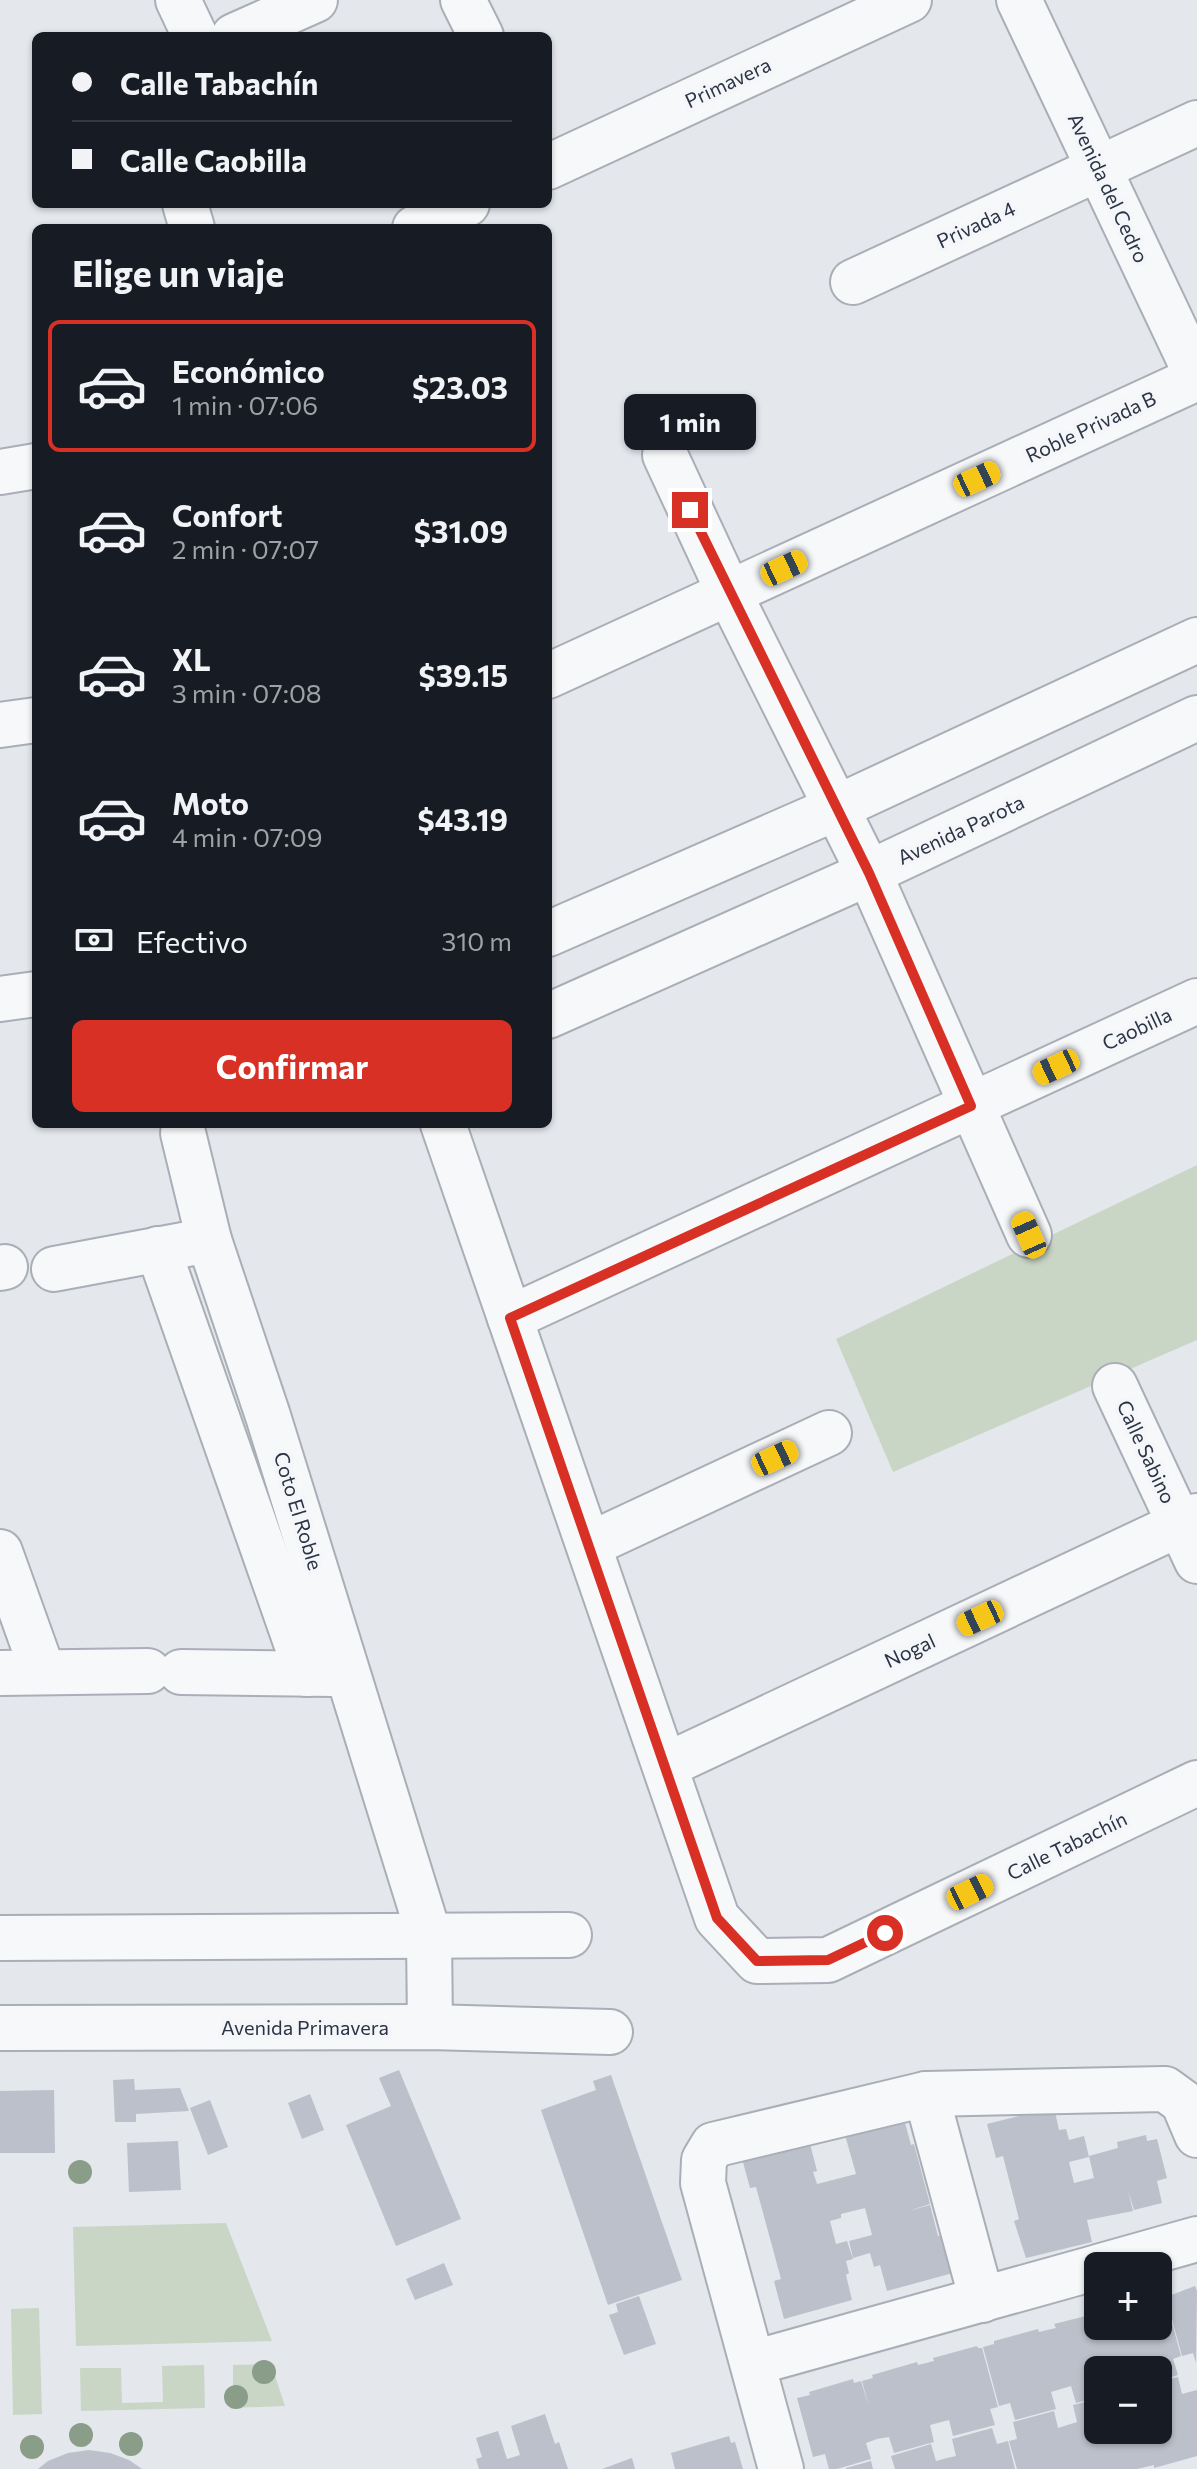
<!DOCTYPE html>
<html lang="es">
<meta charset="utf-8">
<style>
body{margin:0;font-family:Commissioner,sans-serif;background:#242831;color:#f1f3f6;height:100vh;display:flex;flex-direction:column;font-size:30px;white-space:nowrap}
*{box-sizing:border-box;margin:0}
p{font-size:26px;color:#9ea1a6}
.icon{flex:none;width:44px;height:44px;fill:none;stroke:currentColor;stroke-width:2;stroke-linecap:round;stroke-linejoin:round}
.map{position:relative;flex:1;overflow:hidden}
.details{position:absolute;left:32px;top:224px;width:520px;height:904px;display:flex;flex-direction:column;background:#171b24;border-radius:12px;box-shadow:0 2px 6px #0004}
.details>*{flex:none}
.hud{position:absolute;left:32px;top:32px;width:520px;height:176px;border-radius:12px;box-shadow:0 2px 6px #0004;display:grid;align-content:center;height:176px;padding:0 40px;background:#171b24}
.buttons{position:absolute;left:1084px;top:2252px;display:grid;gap:16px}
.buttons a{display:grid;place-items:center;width:88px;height:88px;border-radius:12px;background:#171b24;box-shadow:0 2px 6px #0004;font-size:40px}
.end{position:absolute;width:36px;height:36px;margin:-18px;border:10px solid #d93025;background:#fff;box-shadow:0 0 0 4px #fff}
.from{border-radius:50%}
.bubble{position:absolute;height:56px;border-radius:12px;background:#171b24;box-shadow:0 2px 6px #0004;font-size:26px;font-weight:700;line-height:56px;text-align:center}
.car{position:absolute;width:24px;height:48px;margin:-24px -12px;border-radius:10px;box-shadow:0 0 6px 2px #0007;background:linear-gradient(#f5c518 24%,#345 0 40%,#f5c518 0 76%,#345 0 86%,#f5c518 0)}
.hud b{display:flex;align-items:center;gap:28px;height:76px;font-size:30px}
.hud b+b{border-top:2px solid #363941}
.hud i{width:20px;height:20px;background:#f1f3f6}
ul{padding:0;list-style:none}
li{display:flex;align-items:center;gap:24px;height:132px;margin:0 16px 12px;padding:0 24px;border:4px solid transparent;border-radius:12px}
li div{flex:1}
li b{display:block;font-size:30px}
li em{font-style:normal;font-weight:700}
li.selected{border-color:#d93025}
li>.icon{width:72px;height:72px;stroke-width:1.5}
h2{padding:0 40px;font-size:36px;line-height:96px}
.pay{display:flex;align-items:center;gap:20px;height:88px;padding:0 40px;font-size:30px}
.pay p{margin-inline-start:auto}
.cta{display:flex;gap:16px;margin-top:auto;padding:16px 40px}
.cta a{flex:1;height:92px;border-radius:12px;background:#d93025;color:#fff;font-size:32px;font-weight:700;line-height:92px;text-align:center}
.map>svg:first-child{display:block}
.green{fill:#c9d6c5}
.building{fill:#bbc0ca}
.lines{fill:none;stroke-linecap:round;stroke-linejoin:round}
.street-casing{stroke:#a9aeb7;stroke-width:48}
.street{stroke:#f7f8fa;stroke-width:44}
.tree{fill:#899d89}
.route{stroke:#d93025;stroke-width:10}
.labels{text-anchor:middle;stroke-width:8;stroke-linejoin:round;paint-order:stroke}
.street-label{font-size:20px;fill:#2b3445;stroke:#f4f6f9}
</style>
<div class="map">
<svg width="1197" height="2469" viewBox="0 0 1197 2469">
<rect width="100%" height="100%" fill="#e4e7ec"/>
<g class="green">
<path d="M 1197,1165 L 1197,1340 L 893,1472 L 836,1339 Z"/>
<path d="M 226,2223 L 272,2341 L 76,2346 L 73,2227 Z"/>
<path d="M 39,2308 L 42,2414 L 13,2415 L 11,2309 Z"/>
<path d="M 271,2364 L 285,2406 L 233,2408 L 233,2365 Z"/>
<path d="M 204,2365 L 205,2408 L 81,2411 L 80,2368 L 121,2368 L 122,2403 L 163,2402 L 162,2366 Z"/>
</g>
<g class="building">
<path d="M 399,2070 L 461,2219 L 396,2246 L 346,2125 L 391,2106 L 379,2078 Z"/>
<path d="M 611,2075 L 682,2280 L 608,2305 L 541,2110 L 596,2090 L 593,2081 Z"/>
<path d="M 134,2079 L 135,2090 L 180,2088 L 189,2111 L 136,2114 L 136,2122 L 115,2122 L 113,2080 Z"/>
<path d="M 54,2090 L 55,2153 L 0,2153 L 0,2091 Z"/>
<path d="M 310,2094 L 324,2130 L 302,2139 L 288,2103 Z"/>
<path d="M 210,2100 L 228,2147 L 208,2155 L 190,2108 Z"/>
<path d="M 1054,2107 L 1059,2130 L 1066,2129 L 1069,2140 L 1084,2136 L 1089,2157 L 1069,2162 L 1074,2183 L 1094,2178 L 1089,2156 L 1118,2148 L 1117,2142 L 1146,2135 L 1147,2141 L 1157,2139 L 1167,2178 L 1157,2181 L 1162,2203 L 1134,2210 L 1128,2190 L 1133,2211 L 1087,2220 L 1092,2242 L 1026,2258 L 1014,2221 L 1019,2219 L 1003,2156 L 996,2158 L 987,2124 Z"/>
<path d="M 903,2115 L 911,2145 L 914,2144 L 930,2204 L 908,2211 L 930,2205 L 938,2236 L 943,2235 L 953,2273 L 887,2291 L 880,2265 L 874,2267 L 870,2253 L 853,2258 L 849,2241 L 872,2235 L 865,2208 L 841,2214 L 841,2218 L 830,2221 L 836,2244 L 847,2241 L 853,2259 L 846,2261 L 849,2273 L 846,2275 L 852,2300 L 784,2319 L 774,2281 L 781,2279 L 756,2187 L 750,2188 L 740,2151 L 807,2132 L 817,2171 L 813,2172 L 817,2184 L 856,2174 L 843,2128 Z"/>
<path d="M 178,2141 L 181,2190 L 129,2192 L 127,2143 Z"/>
<path d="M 444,2263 L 453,2285 L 415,2300 L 406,2279 Z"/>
<path d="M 1195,2286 L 1197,2291 L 1196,2363 L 1193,2353 L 1182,2356 L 1166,2297 Z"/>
<path d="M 1158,2293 L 1160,2298 L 1165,2297 L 1181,2356 L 1173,2359 L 1178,2375 L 1158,2381 L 1158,2370 L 1098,2370 L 1098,2397 L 1076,2403 L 1071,2386 L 1051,2392 L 1056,2409 L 1015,2420 L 1010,2403 L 999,2406 L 983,2347 L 994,2344 L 994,2341 L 1038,2329 L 1039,2332 L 1056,2328 L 1054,2324 L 1098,2313 L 1098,2326 L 1158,2326 Z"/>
<path d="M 639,2296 L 656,2344 L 624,2355 L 609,2315 L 618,2312 L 616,2304 Z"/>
<path d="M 977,2346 L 978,2348 L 982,2348 L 998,2407 L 990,2409 L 995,2425 L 953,2436 L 949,2420 L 930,2425 L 934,2442 L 894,2453 L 889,2437 L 877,2439 L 866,2443 L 871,2459 L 837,2469 L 829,2469 L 825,2454 L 813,2457 L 797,2398 L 810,2395 L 809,2392 L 853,2379 L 854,2383 L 861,2381 L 869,2407 L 862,2381 L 873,2378 L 872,2375 L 917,2362 L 918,2365 L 934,2361 L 933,2358 Z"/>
<path d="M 1178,2377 L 1182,2394 L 1197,2390 L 1197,2456 L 1154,2468 L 1154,2465 L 1137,2469 L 1017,2469 L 1009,2441 L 1017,2439 L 1013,2422 L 1054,2411 L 1058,2428 L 1077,2422 L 1073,2405 L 1098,2399 L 1098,2430 L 1158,2430 L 1158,2382 Z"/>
<path d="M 545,2414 L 555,2444 L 559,2442 L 568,2469 L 479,2469 L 476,2459 L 482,2457 L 476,2438 L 498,2431 L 507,2459 L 520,2455 L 511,2426 Z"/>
<path d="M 992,2428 L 997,2444 L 1008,2441 L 1015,2469 L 895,2469 L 891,2456 L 931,2444 L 936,2461 L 947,2458 L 956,2456 L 952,2439 Z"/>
<path d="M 729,2436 L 731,2443 L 735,2442 L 743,2469 L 675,2469 L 671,2453 Z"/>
<path d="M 89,2450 L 110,2453 L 129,2460 L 142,2469 L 38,2469 L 48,2461 L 68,2453 Z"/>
<path d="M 632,2458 L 635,2469 L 602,2469 Z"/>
<path d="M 871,2461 L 873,2469 L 846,2469 L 846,2468 Z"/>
</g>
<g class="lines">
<defs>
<g id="street">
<path d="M 178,0 L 195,36"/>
<path d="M 463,0 L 481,36"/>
<path d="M 1019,0 L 1197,376"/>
<path d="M 234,36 L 315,0"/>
<path d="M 548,167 L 909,0"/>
<path d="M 185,204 L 192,228"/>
<path d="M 415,228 L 467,204"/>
<path d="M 853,282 L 1197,123"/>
<path d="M 665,455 L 729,593 L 869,873 L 1029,1235"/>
<path d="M 0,472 L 36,466"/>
<path d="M 548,676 L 1197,378"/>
<path d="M 0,725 L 36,720"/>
<path d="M 548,934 L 836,808 L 1197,640"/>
<path d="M 0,999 L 36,994"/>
<path d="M 548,1016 L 869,873 L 1197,718"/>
<path d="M 443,1124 L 717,1918 L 757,1961 L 828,1960 L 1197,1783"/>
<path d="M 183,1133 L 209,1240"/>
<path d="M 158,1249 L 307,1674"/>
<path d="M 0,1268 L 5,1267"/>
<path d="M 54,1269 L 209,1240 L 268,1416 L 429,1935 L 430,2027"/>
<path d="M 510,1318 L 1197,1001"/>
<path d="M 1115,1386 L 1197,1561"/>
<path d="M 589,1545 L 829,1433"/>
<path d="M 0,1552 L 43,1672"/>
<path d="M 181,1672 L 334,1674"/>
<path d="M 0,1673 L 148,1671"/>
<path d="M 665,1766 L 1197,1516"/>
<path d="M 0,1938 L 569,1935"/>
<path d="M 0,2028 L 430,2027 L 610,2032"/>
<path d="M 926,2094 L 982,2300"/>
<path d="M 1101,2266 L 1197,2239"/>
<path d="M 753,2363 L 1098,2267"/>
<path d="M 781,2469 L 703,2183 L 704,2160 L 713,2145 L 926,2094 L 1165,2089 L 1183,2102 L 1197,2135"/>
</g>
</defs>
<use href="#street" class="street-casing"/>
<use href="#street" class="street"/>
</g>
<g class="tree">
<circle cx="80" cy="2172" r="12"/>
<circle cx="264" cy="2372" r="12"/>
<circle cx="236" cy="2397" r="12"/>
<circle cx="81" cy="2435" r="12"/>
<circle cx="131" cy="2444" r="12"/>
<circle cx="32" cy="2447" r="12"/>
</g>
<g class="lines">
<path class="route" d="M 690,510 L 869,873 L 971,1106 L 510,1318 L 717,1918 L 757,1961 L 828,1960 L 885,1933"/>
</g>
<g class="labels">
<g class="street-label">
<text transform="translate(728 83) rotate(-25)" y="7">Primavera</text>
<text transform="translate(1108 188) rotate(65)" y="7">Avenida del Cedro</text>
<text transform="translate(976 225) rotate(-25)" y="7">Privada 4</text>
<text transform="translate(1091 427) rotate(-25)" y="7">Roble Privada B</text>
<text transform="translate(961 830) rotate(-25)" y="7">Avenida Parota</text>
<text transform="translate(1137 1029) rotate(-25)" y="7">Caobilla</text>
<text transform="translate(1146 1452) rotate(65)" y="7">Calle Sabino</text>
<text transform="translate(298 1511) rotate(73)" y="7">Coto El Roble</text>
<text transform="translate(910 1651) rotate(-25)" y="7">Nogal</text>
<text transform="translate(1067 1846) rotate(-26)" y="7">Calle Tabachín</text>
<text x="305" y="2035">Avenida Primavera</text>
</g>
</g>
</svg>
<div class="buttons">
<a>+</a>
<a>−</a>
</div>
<i class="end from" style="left:885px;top:1933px"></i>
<i class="end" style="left:690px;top:510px"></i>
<div class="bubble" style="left:624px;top:394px;width:132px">1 min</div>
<i class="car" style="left:977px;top:479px;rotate:65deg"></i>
<i class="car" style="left:784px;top:568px;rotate:65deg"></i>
<i class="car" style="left:1056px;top:1067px;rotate:245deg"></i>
<i class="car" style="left:1029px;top:1235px;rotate:336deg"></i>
<i class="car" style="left:775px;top:1458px;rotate:65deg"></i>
<i class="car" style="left:980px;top:1618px;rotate:245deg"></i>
<i class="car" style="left:970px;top:1892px;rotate:64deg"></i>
<div class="hud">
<b><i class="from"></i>Calle Tabachín</b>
<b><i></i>Calle Caobilla</b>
</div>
<section class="details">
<h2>Elige un viaje</h2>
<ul>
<li class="selected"><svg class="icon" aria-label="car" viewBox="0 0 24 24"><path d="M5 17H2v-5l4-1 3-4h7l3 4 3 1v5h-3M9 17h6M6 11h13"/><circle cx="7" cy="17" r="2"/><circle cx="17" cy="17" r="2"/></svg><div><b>Económico</b><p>1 min · 07:06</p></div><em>$23.03</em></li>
<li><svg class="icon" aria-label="car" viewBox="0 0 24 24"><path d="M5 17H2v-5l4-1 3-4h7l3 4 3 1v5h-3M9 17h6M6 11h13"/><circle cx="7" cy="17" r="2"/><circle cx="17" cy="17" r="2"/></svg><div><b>Confort</b><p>2 min · 07:07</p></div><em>$31.09</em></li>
<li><svg class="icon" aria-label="car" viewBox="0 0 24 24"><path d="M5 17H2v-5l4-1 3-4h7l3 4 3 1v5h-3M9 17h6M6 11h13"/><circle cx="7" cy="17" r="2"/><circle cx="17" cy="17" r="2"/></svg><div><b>XL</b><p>3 min · 07:08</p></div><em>$39.15</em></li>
<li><svg class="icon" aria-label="car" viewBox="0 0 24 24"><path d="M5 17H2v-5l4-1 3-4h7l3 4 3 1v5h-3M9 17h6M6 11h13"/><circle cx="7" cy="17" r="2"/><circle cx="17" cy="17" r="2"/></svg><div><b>Moto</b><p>4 min · 07:09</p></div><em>$43.19</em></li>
</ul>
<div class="pay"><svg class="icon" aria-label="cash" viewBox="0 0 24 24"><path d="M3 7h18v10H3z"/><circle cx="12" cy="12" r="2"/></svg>Efectivo<p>310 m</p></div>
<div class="cta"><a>Confirmar</a></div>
</section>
</div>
